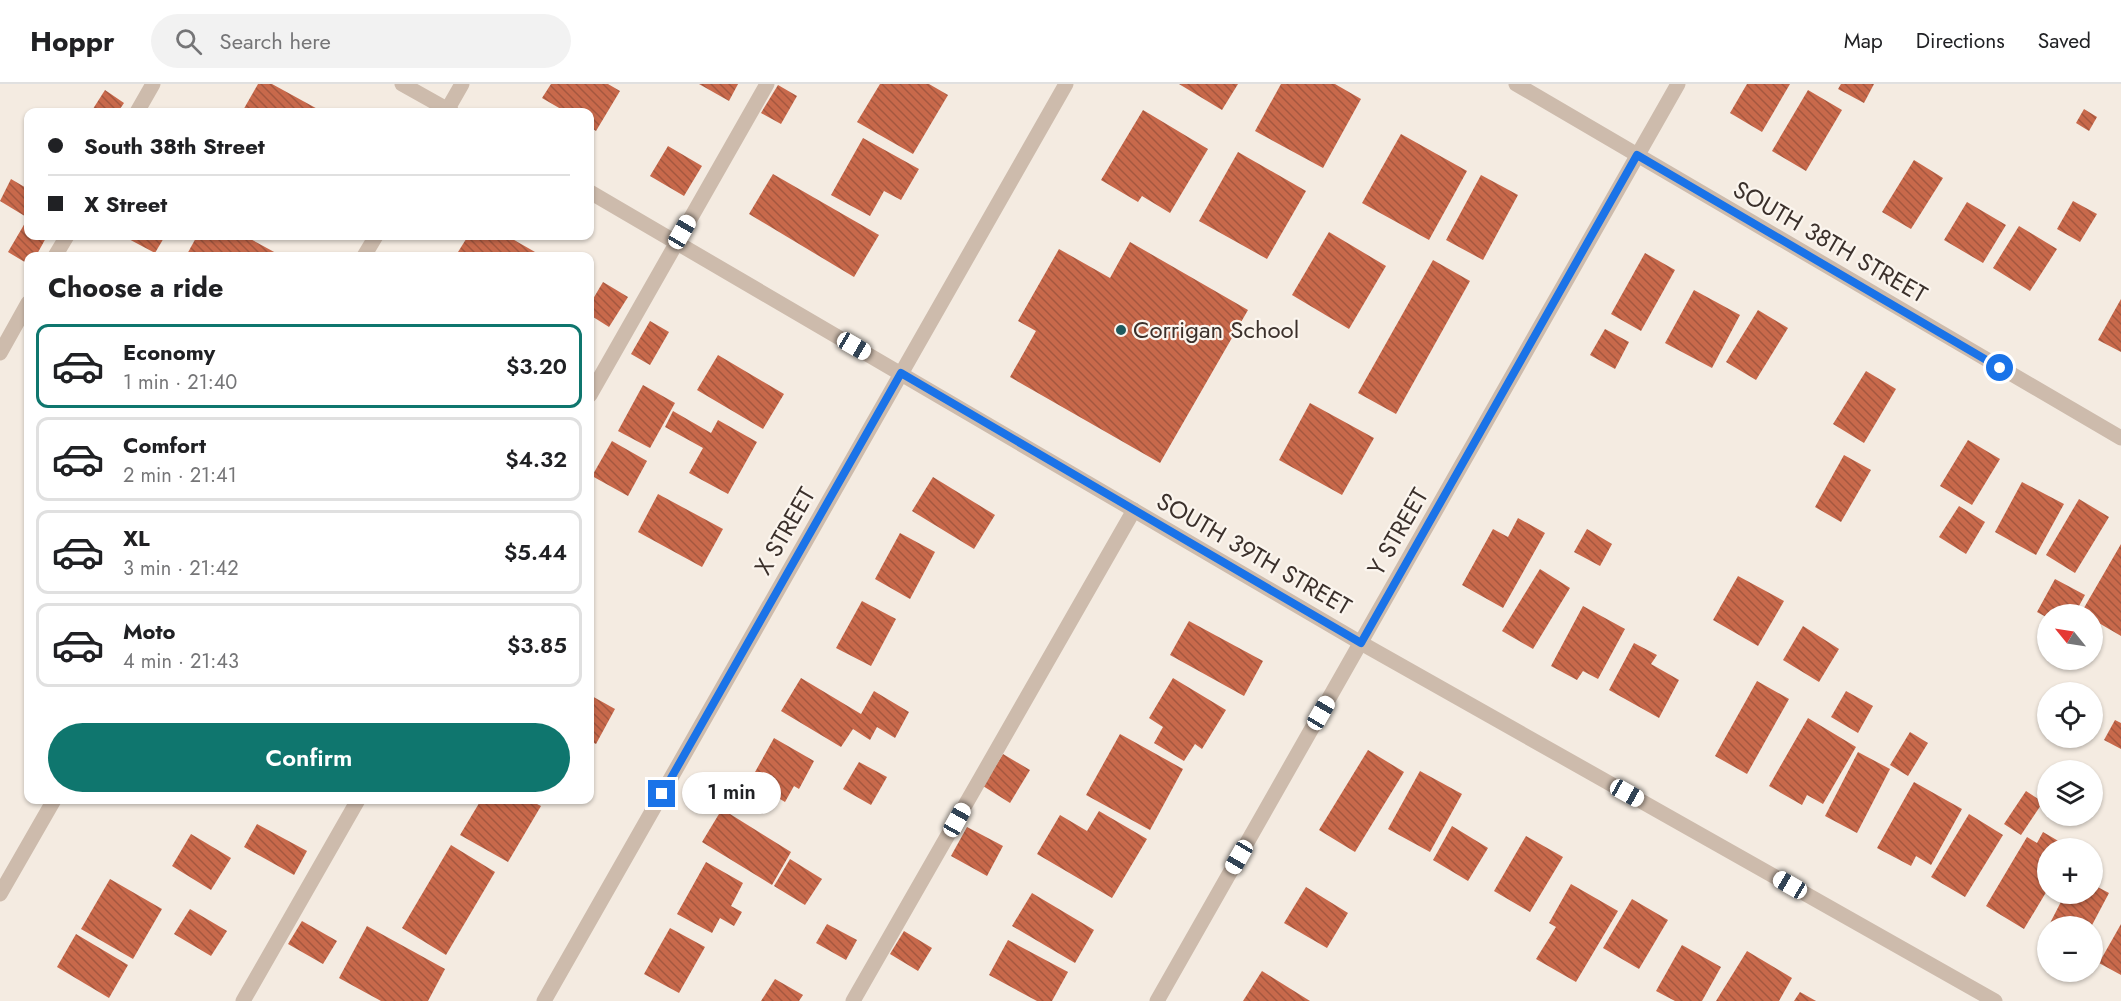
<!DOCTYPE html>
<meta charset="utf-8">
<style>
body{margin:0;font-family:Jost,sans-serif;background:#f2f2f2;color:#202124;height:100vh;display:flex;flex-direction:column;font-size:22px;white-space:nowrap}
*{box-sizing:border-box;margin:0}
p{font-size:20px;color:#757577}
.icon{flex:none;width:33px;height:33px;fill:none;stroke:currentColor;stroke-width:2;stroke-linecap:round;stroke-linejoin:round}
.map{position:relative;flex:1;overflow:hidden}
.details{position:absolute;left:24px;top:168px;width:570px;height:552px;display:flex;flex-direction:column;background:#fff;border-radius:12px;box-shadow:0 2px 4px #0004}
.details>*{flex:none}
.banner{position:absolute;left:24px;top:24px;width:570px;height:132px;border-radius:12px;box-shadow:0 2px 4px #0004;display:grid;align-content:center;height:132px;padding:0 24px;background:#fff}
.needle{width:39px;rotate:300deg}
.controls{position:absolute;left:2037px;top:520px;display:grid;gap:12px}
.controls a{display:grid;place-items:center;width:66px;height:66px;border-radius:50%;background:#fff;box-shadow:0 2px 4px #0004;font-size:30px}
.end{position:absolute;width:27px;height:27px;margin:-14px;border:8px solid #1a73e8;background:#fff;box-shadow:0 0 0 3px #fff}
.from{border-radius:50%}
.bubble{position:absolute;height:42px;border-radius:21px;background:#fff;box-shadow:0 2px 4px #0004;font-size:20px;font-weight:600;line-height:42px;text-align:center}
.car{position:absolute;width:18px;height:36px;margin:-18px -9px;border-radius:8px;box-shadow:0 0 4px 2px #0007;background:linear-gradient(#fff 24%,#345 0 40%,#fff 0 76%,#345 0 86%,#fff 0)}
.banner b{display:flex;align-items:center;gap:21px;height:57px;font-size:22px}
.banner b+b{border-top:2px solid #e0e0e0}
.banner i{width:15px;height:15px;background:#202124}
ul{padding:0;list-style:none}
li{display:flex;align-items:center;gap:18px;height:84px;margin:0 12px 9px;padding:0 12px;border:3px solid #e0e0e0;border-radius:12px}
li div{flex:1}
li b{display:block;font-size:22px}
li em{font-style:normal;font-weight:600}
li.current{border-color:#0f766e}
li>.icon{width:54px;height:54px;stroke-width:1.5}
h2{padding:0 24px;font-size:27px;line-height:72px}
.primary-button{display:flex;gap:12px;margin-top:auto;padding:12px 24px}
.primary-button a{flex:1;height:69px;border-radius:36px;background:#0f766e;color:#fff;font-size:24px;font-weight:600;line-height:69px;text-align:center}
header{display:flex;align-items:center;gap:36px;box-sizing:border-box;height:84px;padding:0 30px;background:#fff;border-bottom:2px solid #e0e0e0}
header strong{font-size:28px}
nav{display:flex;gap:33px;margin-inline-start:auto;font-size:21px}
.search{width:420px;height:54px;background:#f2f2f2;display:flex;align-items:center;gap:15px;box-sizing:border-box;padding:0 21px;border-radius:33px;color:#757577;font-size:22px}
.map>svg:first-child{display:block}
.building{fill:url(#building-back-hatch)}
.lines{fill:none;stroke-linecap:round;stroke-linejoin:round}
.service{stroke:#cdbbac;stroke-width:15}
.minor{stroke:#cdbbac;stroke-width:15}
.route{stroke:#1a73e8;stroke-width:8}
.poi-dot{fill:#1f5a5e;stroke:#fbf5ee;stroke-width:2}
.labels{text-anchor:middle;stroke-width:4.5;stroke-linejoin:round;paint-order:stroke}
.street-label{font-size:24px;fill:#3b302b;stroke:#fbf5ee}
.poi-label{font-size:24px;fill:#3b302b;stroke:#fbf5ee;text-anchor:start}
</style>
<header>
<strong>Hoppr</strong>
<div class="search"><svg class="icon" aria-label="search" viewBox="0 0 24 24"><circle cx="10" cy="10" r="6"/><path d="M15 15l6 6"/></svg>Search here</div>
<nav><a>Map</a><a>Directions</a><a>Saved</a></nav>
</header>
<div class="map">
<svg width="2121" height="917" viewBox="0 0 2121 917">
<defs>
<pattern id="building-back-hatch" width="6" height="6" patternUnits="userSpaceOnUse" patternTransform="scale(1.5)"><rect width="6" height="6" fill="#c8694b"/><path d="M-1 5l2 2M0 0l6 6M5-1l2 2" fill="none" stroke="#a4573f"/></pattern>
</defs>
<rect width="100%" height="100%" fill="#f4ebe1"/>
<g class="building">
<path d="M 258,0 L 272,0 L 323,28 L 242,28 Z"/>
<path d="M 551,0 L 608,0 L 620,7 L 596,47 L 590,43 L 590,28 L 566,28 L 542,14 Z"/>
<path d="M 699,0 L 738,0 L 729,17 Z"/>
<path d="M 880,0 L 929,0 L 948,11 L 913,70 L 857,38 Z"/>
<path d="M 1179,0 L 1238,0 L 1222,26 Z"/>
<path d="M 1281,0 L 1335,0 L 1361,15 L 1323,84 L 1255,47 Z"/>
<path d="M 1747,0 L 1790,0 L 1762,48 L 1730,29 Z"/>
<path d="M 1841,0 L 1874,0 L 1864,19 L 1838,5 Z"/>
<path d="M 778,1 L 797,12 L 781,40 L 761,29 Z"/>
<path d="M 105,6 L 124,19 L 118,28 L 91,28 Z"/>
<path d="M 1808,6 L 1842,26 L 1806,87 L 1772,67 Z"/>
<path d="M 2084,25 L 2097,33 L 2089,47 L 2076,39 Z"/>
<path d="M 1143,26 L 1208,65 L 1170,129 L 1142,112 L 1138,118 L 1101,96 Z"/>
<path d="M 1401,50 L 1467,87 L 1429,156 L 1362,119 Z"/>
<path d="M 863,54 L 919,85 L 901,116 L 884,107 L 870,132 L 831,111 Z"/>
<path d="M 668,62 L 702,82 L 684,112 L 650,92 Z"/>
<path d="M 1238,68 L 1306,107 L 1267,175 L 1199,137 Z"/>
<path d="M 1914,76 L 1943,94 L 1911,145 L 1882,128 Z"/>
<path d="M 773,90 L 879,151 L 854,193 L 749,130 Z"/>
<path d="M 1481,91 L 1518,111 L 1483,176 L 1446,156 Z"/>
<path d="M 11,95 L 28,105 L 28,134 L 0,117 Z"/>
<path d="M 2073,117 L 2097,130 L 2080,158 L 2057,145 Z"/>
<path d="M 1967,118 L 2006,141 L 1983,179 L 1944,156 Z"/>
<path d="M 25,139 L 28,142 L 28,152 L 47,152 L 36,172 L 28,172 L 28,180 L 8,168 Z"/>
<path d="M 2019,142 L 2057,165 L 2030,207 L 1993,184 Z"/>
<path d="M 1329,148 L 1386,182 L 1349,245 L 1292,211 Z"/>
<path d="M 123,152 L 165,152 L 155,169 Z"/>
<path d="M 197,152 L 245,152 L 276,169 L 273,172 L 186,172 Z"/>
<path d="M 468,152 L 507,152 L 542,172 L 466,172 L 458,168 Z"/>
<path d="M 1130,158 L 1248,226 L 1160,379 L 1010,293 L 1036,247 L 1018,237 L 1059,165 L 1110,194 Z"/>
<path d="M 1645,169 L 1675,186 L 1641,247 L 1611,230 Z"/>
<path d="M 1433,176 L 1470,197 L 1396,330 L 1358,309 Z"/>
<path d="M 603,198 L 628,213 L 609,243 L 590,231 L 590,220 Z"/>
<path d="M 1694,206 L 1740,231 L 1712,284 L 1665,259 Z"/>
<path d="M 2121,215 L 2121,268 L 2098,256 Z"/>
<path d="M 1758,226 L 1788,244 L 1756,296 L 1726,278 Z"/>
<path d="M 650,237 L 669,248 L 650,281 L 631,270 Z"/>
<path d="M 1605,245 L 1629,258 L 1615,285 L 1590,271 Z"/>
<path d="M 718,271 L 784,310 L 763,345 L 697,306 Z"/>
<path d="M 1866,287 L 1896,305 L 1864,359 L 1833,340 Z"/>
<path d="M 643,301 L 675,319 L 650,364 L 618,347 Z"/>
<path d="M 1310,319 L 1374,354 L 1342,411 L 1279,376 Z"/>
<path d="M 673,327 L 711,349 L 718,336 L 757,358 L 728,410 L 689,389 L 703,364 L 665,343 Z"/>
<path d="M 1968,356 L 2000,375 L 1972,421 L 1940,402 Z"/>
<path d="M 612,357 L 647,377 L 628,412 L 592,392 Z"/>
<path d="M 1844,371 L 1871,386 L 1841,438 L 1815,423 Z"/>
<path d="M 933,393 L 995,431 L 974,465 L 912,427 Z"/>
<path d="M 2022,398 L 2064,420 L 2036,471 L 1995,448 Z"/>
<path d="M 658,410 L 723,445 L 702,483 L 638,448 Z"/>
<path d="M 2079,415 L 2109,433 L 2075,489 L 2046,471 Z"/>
<path d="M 1959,422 L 1985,438 L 1966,470 L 1939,453 Z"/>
<path d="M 1518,434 L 1545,449 L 1503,524 L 1462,501 L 1493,445 L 1508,453 Z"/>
<path d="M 1587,445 L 1612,460 L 1600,482 L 1574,468 Z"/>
<path d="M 900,449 L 935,468 L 910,515 L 875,495 Z"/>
<path d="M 2121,460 L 2121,552 L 2092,535 L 2092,531 L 2081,529 Z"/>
<path d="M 1540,485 L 1570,504 L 1533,565 L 1502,547 Z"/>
<path d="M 1738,492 L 1784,517 L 1758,562 L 1713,536 Z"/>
<path d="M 2055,495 L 2085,511 L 2074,531 L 2048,531 L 2048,534 L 2037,528 Z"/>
<path d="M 862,517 L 896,535 L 871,582 L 836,564 Z"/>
<path d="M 1583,522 L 1625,545 L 1598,595 L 1583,587 L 1577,596 L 1551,582 Z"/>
<path d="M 1189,537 L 1263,577 L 1244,612 L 1170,571 Z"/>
<path d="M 1803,542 L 1839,565 L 1819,598 L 1783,576 Z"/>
<path d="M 1634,559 L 1657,571 L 1651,580 L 1679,596 L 1659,634 L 1609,606 Z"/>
<path d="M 801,594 L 861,630 L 874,607 L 909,628 L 895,654 L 877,643 L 870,656 L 853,645 L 841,663 L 781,627 Z"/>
<path d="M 1173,594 L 1226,626 L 1202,665 L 1195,660 L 1184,677 L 1154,659 L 1163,643 L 1149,634 Z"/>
<path d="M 1757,597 L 1789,615 L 1747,690 L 1715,672 Z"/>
<path d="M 1846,607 L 1873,622 L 1858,649 L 1831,633 Z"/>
<path d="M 590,611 L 615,625 L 596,660 L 590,657 Z"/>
<path d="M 1808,634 L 1856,663 L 1823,720 L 1807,711 L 1802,721 L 1769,702 Z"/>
<path d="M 2115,636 L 2121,639 L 2121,665 L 2104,656 Z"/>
<path d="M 1910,648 L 1928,659 L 1908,692 L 1890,681 Z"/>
<path d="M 1120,650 L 1183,685 L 1150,746 L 1086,711 Z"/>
<path d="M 774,654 L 814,677 L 799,705 L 794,702 L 785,718 L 750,697 Z"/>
<path d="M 1368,666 L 1404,688 L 1355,768 L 1319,746 Z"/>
<path d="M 1858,668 L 1890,685 L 1857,749 L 1825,732 Z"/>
<path d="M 1003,670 L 1030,686 L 1010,719 L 983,702 Z"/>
<path d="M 859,678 L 887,693 L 871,721 L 843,705 Z"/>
<path d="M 1420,687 L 1462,710 L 1430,768 L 1388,745 Z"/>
<path d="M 1914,698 L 1962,725 L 1931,781 L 1916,772 L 1911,782 L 1877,764 Z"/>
<path d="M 2026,707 L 2043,718 L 2021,751 L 2004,740 Z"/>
<path d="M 481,716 L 529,716 L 541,722 L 508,778 L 460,751 Z"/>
<path d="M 722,725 L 791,768 L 772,801 L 702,758 Z"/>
<path d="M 1099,727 L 1147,755 L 1112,814 L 1037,770 L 1060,731 L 1087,747 Z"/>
<path d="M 1969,730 L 2003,751 L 1965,813 L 1931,793 Z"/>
<path d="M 257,740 L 307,767 L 294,791 L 244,763 Z"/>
<path d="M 1452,742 L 1488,764 L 1468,797 L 1433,776 Z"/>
<path d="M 967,743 L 1003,762 L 987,792 L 951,772 Z"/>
<path d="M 2043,748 L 2072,765 L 2048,765 L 2048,805 L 2024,845 L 1986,822 L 2027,753 L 2037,759 Z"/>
<path d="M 191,750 L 231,774 L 211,806 L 172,782 Z"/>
<path d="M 1526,752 L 1563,773 L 1530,828 L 1494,807 Z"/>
<path d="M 451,761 L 495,788 L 446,871 L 402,844 Z"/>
<path d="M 790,775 L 822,795 L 805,821 L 774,802 Z"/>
<path d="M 706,778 L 743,799 L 731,822 L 742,828 L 734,842 L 720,834 L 712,849 L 677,830 Z"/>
<path d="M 110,795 L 162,825 L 133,875 L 81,845 Z"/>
<path d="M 1571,800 L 1618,827 L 1576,898 L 1536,875 L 1556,843 L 1549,839 Z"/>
<path d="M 2092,800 L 2109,809 L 2091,843 L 2048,843 L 2065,810 L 2092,810 Z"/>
<path d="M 1306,803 L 1348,829 L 1327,864 L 1284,839 Z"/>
<path d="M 1032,809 L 1094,846 L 1075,879 L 1012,842 Z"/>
<path d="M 1632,815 L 1668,836 L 1639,885 L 1603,864 Z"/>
<path d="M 190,825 L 227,847 L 211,872 L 174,850 Z"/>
<path d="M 302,837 L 337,857 L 323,880 L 288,860 Z"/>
<path d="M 827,840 L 857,856 L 846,876 L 816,859 Z"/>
<path d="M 2121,840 L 2121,891 L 2099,879 Z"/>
<path d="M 367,842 L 445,885 L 428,917 L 381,917 L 339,894 Z"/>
<path d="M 670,844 L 705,863 L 679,909 L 644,890 Z"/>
<path d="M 904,847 L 932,864 L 918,887 L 890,870 Z"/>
<path d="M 76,850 L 128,881 L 109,914 L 57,883 Z"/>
<path d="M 1008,856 L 1068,888 L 1052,917 L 1037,917 L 989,891 Z"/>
<path d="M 1682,861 L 1721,883 L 1702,917 L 1675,917 L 1656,907 Z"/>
<path d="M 1747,867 L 1792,894 L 1779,917 L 1716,917 Z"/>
<path d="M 1262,887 L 1310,917 L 1243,917 Z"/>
<path d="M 775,895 L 803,911 L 799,917 L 761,917 Z"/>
<path d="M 1800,908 L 1816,917 L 1794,917 Z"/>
</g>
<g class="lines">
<g class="service">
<path d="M 137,28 L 153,0"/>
<path d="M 55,172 L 67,152"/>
<path d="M 0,269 L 28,219"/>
<path d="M 590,311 L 767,0"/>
<path d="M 243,917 L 358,716"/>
<path d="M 853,917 L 1134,426"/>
</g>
<g class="minor">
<path d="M 402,0 L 452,28"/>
<path d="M 1516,0 L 2121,354"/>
<path d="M 446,28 L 462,0"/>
<path d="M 590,108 L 1361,559 L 1995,917"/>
<path d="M 364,172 L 376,152"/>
<path d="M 0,810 L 54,716"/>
<path d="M 544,917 L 1066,0"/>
<path d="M 1157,917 L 1678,0"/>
</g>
</g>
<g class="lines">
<path class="route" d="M 662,710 L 901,289 L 1361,559 L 1637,71 L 2000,284"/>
</g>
<circle class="poi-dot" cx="1121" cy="246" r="6"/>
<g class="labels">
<g class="street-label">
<text transform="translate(1830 158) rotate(30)" y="8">SOUTH 38TH STREET</text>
<text transform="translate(785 447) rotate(-60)" y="8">X STREET</text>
<text transform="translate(1398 448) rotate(-60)" y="8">Y STREET</text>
<text transform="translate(1254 470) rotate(30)" y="8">SOUTH 39TH STREET</text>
</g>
<g class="poi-label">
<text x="1133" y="254">Corrigan School</text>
</g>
</g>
</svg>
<div class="controls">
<a><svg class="needle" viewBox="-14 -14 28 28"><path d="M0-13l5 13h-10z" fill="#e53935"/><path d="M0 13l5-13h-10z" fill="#757577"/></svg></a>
<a><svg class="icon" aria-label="locate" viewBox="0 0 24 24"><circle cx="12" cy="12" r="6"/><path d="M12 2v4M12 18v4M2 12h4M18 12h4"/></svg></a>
<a><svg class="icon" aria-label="layers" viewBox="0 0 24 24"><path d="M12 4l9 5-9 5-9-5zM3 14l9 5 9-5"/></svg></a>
<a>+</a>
<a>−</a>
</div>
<i class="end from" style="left:2000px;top:284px"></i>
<i class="end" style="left:662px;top:710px"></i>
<div class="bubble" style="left:682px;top:688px;width:99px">1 min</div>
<i class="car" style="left:682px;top:148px;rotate:30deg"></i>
<i class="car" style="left:854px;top:262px;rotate:120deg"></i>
<i class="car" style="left:1321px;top:629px;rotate:30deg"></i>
<i class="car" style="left:1627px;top:709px;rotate:119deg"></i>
<i class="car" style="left:957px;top:736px;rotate:29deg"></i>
<i class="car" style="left:1239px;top:773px;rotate:210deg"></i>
<i class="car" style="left:1790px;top:801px;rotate:300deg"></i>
<div class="banner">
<b><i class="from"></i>South 38th Street</b>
<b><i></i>X Street</b>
</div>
<section class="details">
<h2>Choose a ride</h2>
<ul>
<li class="current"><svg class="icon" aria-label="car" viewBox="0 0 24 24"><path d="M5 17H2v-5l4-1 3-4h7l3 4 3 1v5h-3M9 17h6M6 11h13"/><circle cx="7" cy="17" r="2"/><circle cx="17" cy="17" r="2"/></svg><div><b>Economy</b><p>1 min · 21:40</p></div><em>$3.20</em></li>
<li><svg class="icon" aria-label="car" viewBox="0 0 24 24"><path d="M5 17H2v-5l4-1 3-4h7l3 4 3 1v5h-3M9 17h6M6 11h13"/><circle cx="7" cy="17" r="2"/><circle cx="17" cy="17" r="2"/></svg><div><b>Comfort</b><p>2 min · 21:41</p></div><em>$4.32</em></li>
<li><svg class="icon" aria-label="car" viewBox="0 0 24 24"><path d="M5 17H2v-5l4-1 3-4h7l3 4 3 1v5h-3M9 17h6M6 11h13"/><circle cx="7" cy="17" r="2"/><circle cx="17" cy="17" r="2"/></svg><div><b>XL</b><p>3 min · 21:42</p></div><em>$5.44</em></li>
<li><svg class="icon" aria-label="car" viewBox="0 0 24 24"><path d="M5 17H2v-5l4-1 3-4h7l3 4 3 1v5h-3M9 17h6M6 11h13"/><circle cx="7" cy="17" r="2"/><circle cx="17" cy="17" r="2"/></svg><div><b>Moto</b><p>4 min · 21:43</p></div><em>$3.85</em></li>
</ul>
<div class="primary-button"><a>Confirm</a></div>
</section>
</div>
